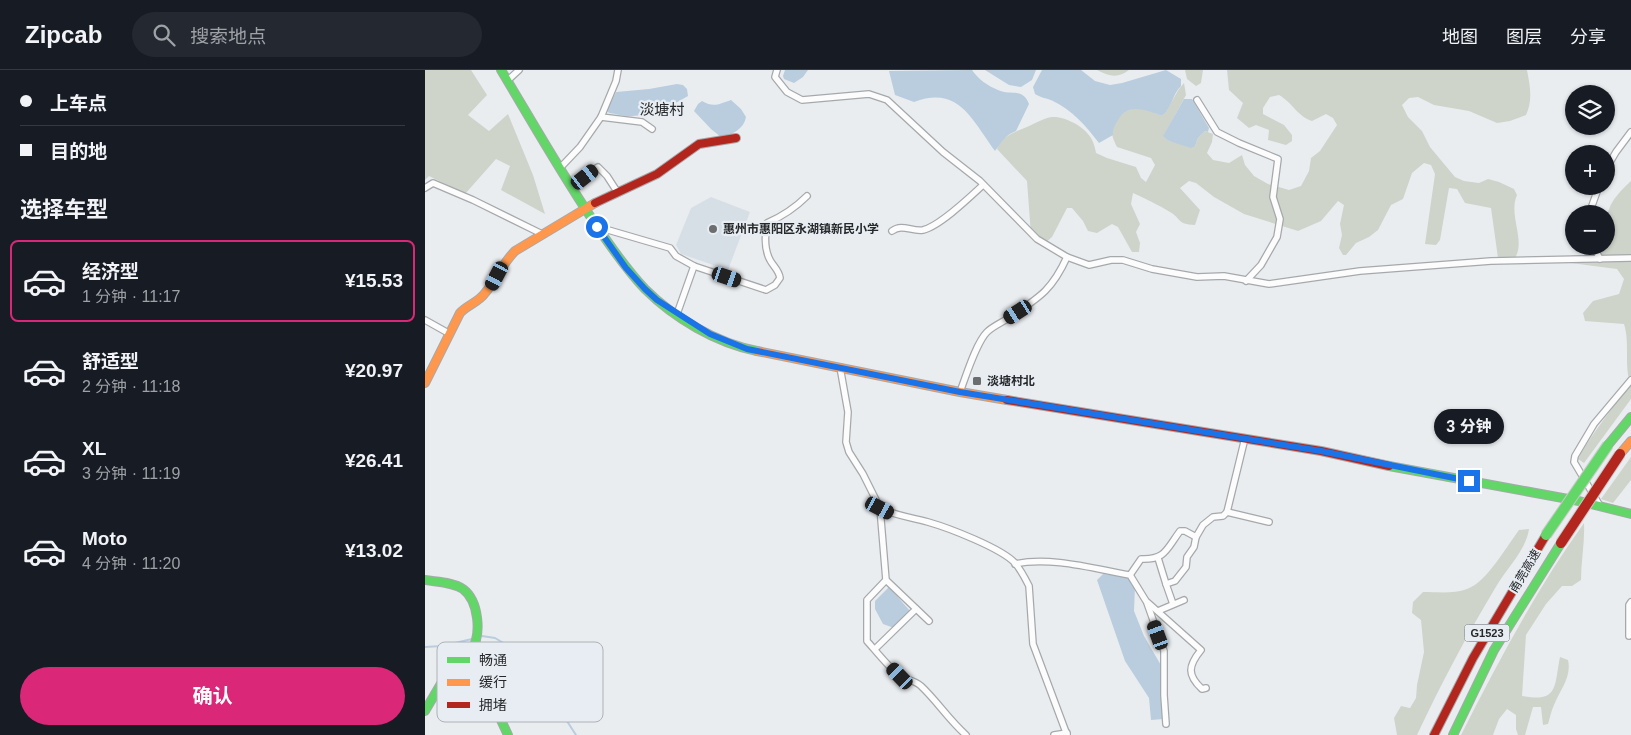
<!DOCTYPE html>
<html lang="zh">
<meta charset="utf-8">
<style>
body{margin:0;font-family:Arial,"Noto Sans SC",sans-serif;background:#242831;color:#f1f3f6;height:100vh;display:flex;flex-direction:column;font-size:19px;white-space:nowrap}
*{box-sizing:border-box;margin:0}
p{font-size:16px;color:#9ea1a6}
.icon{flex:none;width:28px;height:28px;fill:none;stroke:currentColor;stroke-width:2;stroke-linecap:round;stroke-linejoin:round}
.map{position:relative;flex:1;overflow:hidden}
.side{display:flex;flex-direction:column;background:#171b24;width:425px}
.side>*{flex:none}
.banner{display:grid;align-content:center;height:110px;padding:0 20px;background:#171b24}
.controls{position:absolute;left:1140px;top:15px;display:grid;gap:10px}
.controls a{display:grid;place-items:center;width:50px;height:50px;border-radius:50%;background:#171b24;box-shadow:0 1px 4px #0004;font-size:25px}
.end{position:absolute;width:22px;height:22px;margin:-11px;border:6px solid #1a73e8;background:#fff;box-shadow:0 0 0 2px #fff}
.from{border-radius:50%}
.bubble{position:absolute;height:35px;border-radius:18px;background:#171b24;box-shadow:0 1px 4px #0004;font-size:16px;font-weight:700;line-height:35px;text-align:center}
.car{position:absolute;width:15px;height:30px;margin:-15px -8px;border-radius:6px;box-shadow:0 0 4px 1px #0007;background:linear-gradient(#222 24%,#8ab4d8 0 40%,#222 0 76%,#8ab4d8 0 86%,#222 0)}
.banner b{display:flex;align-items:center;gap:18px;height:48px;font-size:19px}
.banner b+b{border-top:1px solid #363941}
.banner i{width:12px;height:12px;background:#f1f3f6}
ul{padding:0;list-style:none}
li{display:flex;align-items:center;gap:15px;height:82px;margin:0 10px 8px;padding:0 10px;border:2px solid transparent;border-radius:8px}
li div{flex:1}
li b{display:block;font-size:19px}
li em{font-style:normal;font-weight:700}
li.selected{border-color:#db2777}
li>.icon{width:45px;height:45px;stroke-width:1.5}
h2{padding:0 20px;font-size:22px;line-height:60px}
.cta{display:flex;gap:10px;margin-top:auto;padding:10px 20px}
.cta a{flex:1;height:58px;border-radius:30px;background:#db2777;color:#fff;font-size:20px;font-weight:700;line-height:58px;text-align:center}
header{display:flex;align-items:center;gap:30px;box-sizing:border-box;height:70px;padding:0 25px;background:#171b24;border-bottom:1px solid #363941}
header strong{font-size:24px}
nav{display:flex;gap:28px;margin-inline-start:auto;font-size:18px}
.search{width:350px;height:45px;background:#242831;display:flex;align-items:center;gap:12px;box-sizing:border-box;padding:0 18px;border-radius:28px;color:#9ea1a6;font-size:19px}
main{display:flex;flex:1;min-height:0}
.map>svg:first-child{display:block}
.built{fill:#d7dfe6}
.green{fill:#ced4ca}
.water{fill:#b9cdde}
.lines{fill:none;stroke-linecap:round;stroke-linejoin:round}
.stream{stroke:#b9cdde;stroke-width:2}
.street-casing{stroke:#a6a9ab;stroke-width:8}
.fast-casing{stroke:#a6a9ab;stroke-width:10}
.slow-casing{stroke:#a6a9ab;stroke-width:10}
.jam-casing{stroke:#a6a9ab;stroke-width:10}
.street{stroke:#fcfcfd;stroke-width:5.5}
.fast{stroke:#63d668;stroke-width:8}
.slow{stroke:#ff974d;stroke-width:8}
.jam{stroke:#b3261e;stroke-width:8}
.fast-bridge-casing{stroke:#c8c9cb;stroke-width:12;stroke-linecap:butt}
.jam-bridge-casing{stroke:#c8c9cb;stroke-width:12;stroke-linecap:butt}
.fast-bridge{stroke:#63d668;stroke-width:10}
.jam-bridge{stroke:#b3261e;stroke-width:10}
.route{stroke:#1a73e8;stroke-width:6}
.poi-dot{fill:#6b6d6f;stroke:#e7edf3;stroke-width:2}
.labels{text-anchor:middle;stroke-width:4.5;stroke-linejoin:round;paint-order:stroke}
.shield{fill:#e7edf3;stroke:#606366;stroke-width:1}
.shield-label{font-size:11px;font-weight:bold;fill:#26282a}
.poi-label{font-size:12px;font-weight:bold;fill:#26282a;stroke:#e7edf3;text-anchor:start}
.street-label{font-size:12px;fill:#26282a;stroke:#e7edf3}
.quarter-label{font-size:15px;fill:#26282a;stroke:#e7edf3}
.key{fill:#e7edf3;stroke:#adb2b7;stroke-width:1}
.key-label{font-size:14px;fill:#26282a}
</style>
<header>
<strong>Zipcab</strong>
<div class="search"><svg class="icon" aria-label="search" viewBox="0 0 24 24"><circle cx="10" cy="10" r="6"/><path d="M15 15l6 6"/></svg>搜索地点</div>
<nav><a>地图</a><a>图层</a><a>分享</a></nav>
</header>
<main>
<section class="side">
<div class="banner">
<b><i class="from"></i>上车点</b>
<b><i></i>目的地</b>
</div>
<h2>选择车型</h2>
<ul>
<li class="selected"><svg class="icon" aria-label="car" viewBox="0 0 24 24"><path d="M5 17H2v-5l4-1 3-4h7l3 4 3 1v5h-3M9 17h6M6 11h13"/><circle cx="7" cy="17" r="2"/><circle cx="17" cy="17" r="2"/></svg><div><b>经济型</b><p>1 分钟 · 11:17</p></div><em>¥15.53</em></li>
<li><svg class="icon" aria-label="car" viewBox="0 0 24 24"><path d="M5 17H2v-5l4-1 3-4h7l3 4 3 1v5h-3M9 17h6M6 11h13"/><circle cx="7" cy="17" r="2"/><circle cx="17" cy="17" r="2"/></svg><div><b>舒适型</b><p>2 分钟 · 11:18</p></div><em>¥20.97</em></li>
<li><svg class="icon" aria-label="car" viewBox="0 0 24 24"><path d="M5 17H2v-5l4-1 3-4h7l3 4 3 1v5h-3M9 17h6M6 11h13"/><circle cx="7" cy="17" r="2"/><circle cx="17" cy="17" r="2"/></svg><div><b>XL</b><p>3 分钟 · 11:19</p></div><em>¥26.41</em></li>
<li><svg class="icon" aria-label="car" viewBox="0 0 24 24"><path d="M5 17H2v-5l4-1 3-4h7l3 4 3 1v5h-3M9 17h6M6 11h13"/><circle cx="7" cy="17" r="2"/><circle cx="17" cy="17" r="2"/></svg><div><b>Moto</b><p>4 分钟 · 11:20</p></div><em>¥13.02</em></li>
</ul>
<div class="cta"><a>确认</a></div>
</section>
<div class="map">
<svg width="1206" height="665" viewBox="0 0 1206 665">
<rect width="100%" height="100%" fill="#eaedf0"/>
<path class="built" d="M 286,127 L 325,142 L 303,200 L 256,184 L 251,175 L 266,138 Z"/>
<g class="green">
<path d="M 0,0 L 46,0 L 62,25 L 43,45 L 64,61 L 83,44 L 108,105 L 120,144 L 76,120 L 85,96 L 71,89 L 40,124 L 4,106 L 0,110 Z"/>
<path d="M 672,0 L 704,0 C 693,9 683,6 672,0 Z"/>
<path d="M 760,0 L 778,0 L 776,13 L 771,16 L 762,9 Z"/>
<path d="M 802,0 L 1102,0 C 1105,16 1108,30 1101,45 L 1085,51 L 1072,53 L 1044,41 L 1009,35 L 993,27 L 984,28 L 977,35 L 983,47 L 997,61 L 1005,77 L 1030,107 L 1039,111 L 1054,113 L 1063,109 L 1074,112 L 1089,119 L 1092,125 C 1083,145 1101,170 1090,188 L 1081,190 L 1073,188 L 1066,138 L 1040,133 L 1032,119 L 1024,118 L 1015,170 L 1011,175 L 1000,174 L 1010,104 L 1006,95 L 999,93 L 987,103 L 978,129 L 966,135 L 953,160 L 944,167 L 931,173 L 921,185 L 918,185 L 914,178 L 917,165 L 915,154 L 919,135 L 913,131 L 896,151 L 873,161 L 819,144 L 789,127 L 771,113 L 764,111 L 755,118 L 775,140 L 770,155 C 751,154 757,149 745,142 C 734,135 721,129 708,123 L 706,134 L 715,154 L 711,162 L 715,173 L 714,182 L 707,182 L 693,157 L 687,154 L 672,163 L 663,161 L 658,151 L 647,138 L 642,138 L 627,167 L 617,176 L 606,165 L 602,111 L 572,79 C 578,65 588,63 602,57 C 609,54 619,48 627,47 C 640,46 660,57 666,68 C 669,73 670,78 671,83 L 682,88 L 711,97 L 716,108 L 721,112 L 730,95 L 726,88 L 692,77 C 690,73 687,67 687,62 C 688,49 702,37 714,38 C 722,39 730,43 737,46 C 747,36 749,23 759,13 L 761,25 L 739,65 L 744,71 L 770,76 L 773,68 L 780,61 L 788,64 L 787,72 L 782,83 L 788,90 L 804,93 L 817,85 L 820,95 L 829,106 L 843,114 L 864,120 L 876,116 L 884,101 L 886,88 L 895,81 L 912,55 L 908,48 L 901,44 L 887,51 C 872,46 868,33 854,25 L 845,27 L 838,38 L 838,44 L 859,55 L 867,65 L 867,71 L 861,75 L 843,70 L 844,60 L 831,55 L 824,58 L 812,48 L 818,33 L 804,20 Z"/>
<path d="M 1206,111 L 1206,329 L 1159,393 L 1153,389 C 1168,361 1188,339 1205,313 C 1199,294 1205,273 1199,254 L 1160,251 L 1158,243 L 1168,231 L 1194,224 L 1199,209 L 1192,199 L 1138,192 L 1147,185 L 1165,185 L 1173,182 L 1175,176 L 1181,176 C 1181,143 1180,135 1206,111 Z"/>
<path d="M 1206,387 L 1206,410 L 1188,433 L 1176,429 Z"/>
<path d="M 1159,453 C 1160,472 1156,491 1156,510 L 1147,516 L 1137,516 L 1121,534 L 1101,565 L 1097,626 C 1134,633 1129,616 1135,587 L 1143,590 C 1147,607 1135,620 1129,635 C 1126,641 1125,648 1123,654 L 1118,655 L 1116,637 L 1108,637 L 1100,665 L 1093,665 L 1091,659 L 1091,645 L 1082,639 L 1074,649 L 1068,665 L 1036,665 C 1073,592 1111,520 1159,453 Z"/>
<path d="M 1104,459 C 1101,480 1083,497 1072,515 C 1043,563 1016,614 992,665 L 972,665 L 969,648 L 976,636 L 985,638 L 991,628 L 992,615 L 999,582 L 996,550 L 987,543 L 988,532 L 998,522 C 1012,522 1029,524 1042,519 C 1062,512 1081,477 1094,460 Z"/>
</g>
<g class="water">
<path d="M 360,0 L 383,0 L 378,7 L 369,13 L 359,9 L 358,6 Z"/>
<path d="M 547,0 C 553,9 563,16 573,20 C 585,26 598,17 604,34 L 591,61 C 580,65 577,72 570,81 C 547,50 534,15 489,32 L 470,25 L 464,1 Z"/>
<path d="M 560,0 L 611,0 L 607,10 L 596,17 L 584,15 Z"/>
<path d="M 617,0 L 656,0 L 670,11 L 685,15 L 697,13 L 741,0 L 756,9 L 756,16 C 747,25 748,36 737,46 C 722,40 703,32 693,50 C 690,55 687,60 688,65 L 674,73 C 661,56 647,40 628,31 C 622,28 616,28 610,24 L 608,17 Z"/>
<path d="M 252,14 L 258,15 L 262,19 L 263,26 C 246,36 228,45 208,46 C 200,47 192,44 184,43 L 182,41 L 191,22 L 224,19 Z"/>
<path d="M 759,29 L 767,29 L 784,58 L 783,62 L 780,61 L 773,68 L 770,76 L 766,78 L 744,71 L 738,66 Z"/>
<path d="M 306,30 L 316,39 L 321,47 C 319,59 307,65 296,67 L 286,59 L 269,41 L 273,34 L 277,31 C 289,38 294,34 306,30 Z"/>
<path d="M 678,504 L 699,506 L 706,510 L 710,516 L 709,541 L 719,566 L 737,597 L 739,649 L 726,650 L 724,628 L 700,591 L 672,510 Z"/>
<path d="M 464,517 L 485,541 L 469,558 L 458,554 L 450,539 L 450,531 Z"/>
</g>
<g class="lines">
<g class="stream">
<path d="M 54,567 L 57,566 L 70,568 L 100,586 L 151,665"/>
<path d="M 0,577 L 17,576 L 47,569"/>
</g>
<defs>
<g id="street">
<path d="M 352,0 L 350,7 L 362,22 L 377,30 L 444,24 L 462,30 L 518,82 L 555,111 L 612,169 L 642,187 C 627,220 615,227 585,247 C 578,252 568,256 562,262 C 551,273 541,306 535,322"/>
<path d="M 82,11 L 94,0"/>
<path d="M 772,30 L 792,62 L 814,73 L 853,89 L 848,127 L 855,149 L 852,167 L 836,195 L 821,211"/>
<path d="M 176,47 L 217,52 L 227,59"/>
<path d="M 135,98 L 155,77 L 176,47 L 191,11 L 193,0"/>
<path d="M 1181,99 L 1191,82 L 1206,62"/>
<path d="M 147,117 L 173,97 L 182,106 L 193,123"/>
<path d="M 0,118 L 8,113 L 48,130 L 117,164"/>
<path d="M 1164,144 L 1174,116"/>
<path d="M 173,157 L 245,178 L 251,186 L 269,196 L 341,220 L 350,215 L 355,208 C 354,200 348,196 345,190 C 339,179 340,164 342,153 C 358,146 370,138 382,126"/>
<path d="M 467,161 C 477,153 487,162 498,160 C 515,156 545,127 558,115"/>
<path d="M 1168,176 L 1175,189"/>
<path d="M 642,187 L 664,195 L 686,190 L 698,190 L 727,199 L 772,207 L 799,206 L 844,214 L 935,201 L 1066,191 L 1206,188"/>
<path d="M 252,244 L 269,196"/>
<path d="M 0,250 L 25,264"/>
<path d="M 415,297 L 423,342 L 421,372 L 424,382 L 438,404 L 455,438 L 461,510 L 504,551"/>
<path d="M 1175,436 L 1152,397 L 1149,392 L 1150,386 L 1169,354 L 1206,310"/>
<path d="M 455,438 C 471,446 486,447 503,452 C 524,458 576,478 590,493 C 596,500 600,508 604,516 L 608,574 L 642,665"/>
<path d="M 802,442 L 844,452"/>
<path d="M 733,488 L 741,514"/>
<path d="M 590,494 C 625,486 670,499 705,505 L 721,531 L 776,580 C 763,596 762,605 777,619 L 781,618"/>
<path d="M 705,505 L 716,489 C 740,490 741,480 755,461 L 760,461 L 771,467"/>
<path d="M 461,510 L 442,530 L 442,571 C 450,580 466,600 475,606 C 482,610 489,610 496,616 C 512,631 524,650 541,665"/>
<path d="M 722,533 L 739,581 L 739,625 L 741,654"/>
<path d="M 748,534 L 741,514 L 750,511 L 761,497 L 762,487 L 769,477 L 771,467 L 778,455 L 788,447 L 798,446 L 802,442 L 820,368"/>
<path d="M 733,541 L 759,530"/>
<path d="M 1204,566 L 1204,535 L 1206,532"/>
<path d="M 450,579 L 491,539"/>
<path d="M 629,665 L 642,663"/>
</g>
<g id="fast">
<path d="M 76,0 C 106,50 135,101 167,149 C 183,173 200,198 220,219 C 249,248 291,273 332,281"/>
<path d="M 1183,375 L 1206,347"/>
<path d="M 964,396 L 1154,431 L 1206,444"/>
<path d="M 0,510 C 12,512 28,512 38,519 C 54,531 57,565 46,581 C 42,588 33,589 27,595 L 0,641"/>
<path d="M 45,584 L 83,665"/>
<path d="M 1028,665 L 1069,580 L 1136,473"/>
</g>
<g id="slow">
<path d="M 332,281 L 535,322 L 582,330"/>
<path d="M 0,313 L 35,243 C 42,235 54,232 60,223 C 71,210 77,194 90,181 L 170,133"/>
<path d="M 1195,384 L 1206,371"/>
</g>
<g id="jam">
<path d="M 170,133 L 232,104 L 274,74 L 311,68"/>
<path d="M 582,330 L 896,381 L 964,396"/>
<path d="M 1009,665 L 1048,588 L 1121,465"/>
</g>
</defs>
<use href="#street" class="street-casing"/>
<use href="#fast" class="fast-casing"/>
<use href="#slow" class="slow-casing"/>
<use href="#jam" class="jam-casing"/>
<use href="#street" class="street"/>
<use href="#fast" class="fast"/>
<use href="#slow" class="slow"/>
<use href="#jam" class="jam"/>
<defs>
<path id="fast-bridge" d="M 1121,465 L 1183,375"/>
<path id="jam-bridge" d="M 1136,473 L 1195,384"/>
</defs>
<use href="#fast-bridge" class="fast-bridge-casing"/>
<use href="#jam-bridge" class="jam-bridge-casing"/>
<use href="#fast-bridge" class="fast-bridge"/>
<use href="#jam-bridge" class="jam-bridge"/>
</g>
<g class="lines">
<path class="route" d="M 172,157 L 201,198 L 220,219 L 232,230 L 285,264 L 322,279 L 535,322 L 896,381 L 1044,411"/>
</g>
<g class="poi-dot">
<circle cx="288" cy="159" r="5"/>
<rect x="547" y="306" width="10" height="10" rx="2.5"/>
</g>
<g class="labels">
<rect class="shield" x="1039.5" y="554.5" width="45" height="17" rx="4"/>
<g class="shield-label">
<text x="1062" y="567">G1523</text>
</g>
<g class="poi-label">
<text x="298" y="163">惠州市惠阳区永湖镇新民小学</text>
<text x="562" y="315">淡塘村北</text>
</g>
<g class="street-label">
<text transform="translate(1100 501) rotate(-59)" y="4">甬莞高速</text>
</g>
<g class="quarter-label">
<text x="237" y="45">淡塘村</text>
</g>
</g>
<rect x="12" y="572" width="166" height="80" rx="8" class="key"/>
<rect x="22" y="587" width="23" height="6" fill="#63d668"/>
<rect x="22" y="609" width="23" height="7" fill="#ff974d"/>
<rect x="22" y="632" width="23" height="6" fill="#b3261e"/>
<g class="key-label">
<text x="54" y="595">畅通</text>
<text x="54" y="617">缓行</text>
<text x="54" y="640">拥堵</text>
</g>
</svg>
<div class="controls">
<a><svg class="icon" aria-label="layers" viewBox="0 0 24 24"><path d="M12 4l9 5-9 5-9-5zM3 14l9 5 9-5"/></svg></a>
<a>+</a>
<a>−</a>
</div>
<i class="end from" style="left:172px;top:157px"></i>
<i class="end" style="left:1044px;top:411px"></i>
<div class="bubble" style="left:1009px;top:339px;width:70px">3 分钟</div>
<i class="car" style="left:160px;top:107px;rotate:52deg"></i>
<i class="car" style="left:72px;top:206px;rotate:208deg"></i>
<i class="car" style="left:302px;top:207px;rotate:109deg"></i>
<i class="car" style="left:593px;top:242px;rotate:237deg"></i>
<i class="car" style="left:455px;top:438px;rotate:118deg"></i>
<i class="car" style="left:733px;top:565px;rotate:340deg"></i>
<i class="car" style="left:475px;top:606px;rotate:316deg"></i>
</div>
</main>
